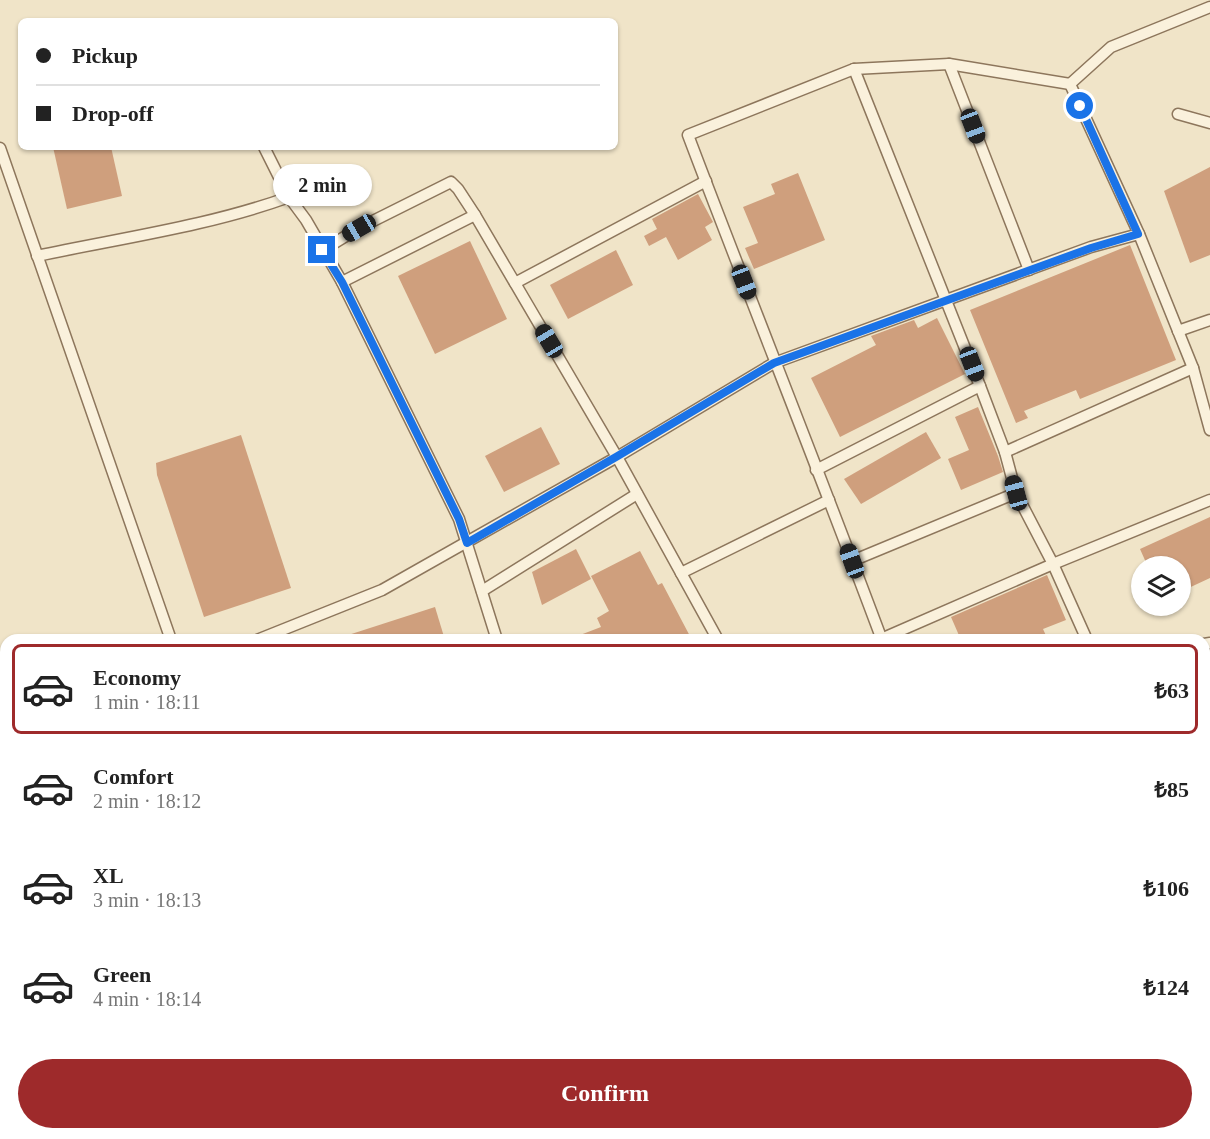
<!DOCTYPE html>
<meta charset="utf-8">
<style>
body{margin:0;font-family:Georgia,serif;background:#f6f6f6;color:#222;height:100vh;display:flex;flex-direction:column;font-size:22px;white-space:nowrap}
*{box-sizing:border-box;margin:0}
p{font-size:20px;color:#767676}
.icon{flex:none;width:33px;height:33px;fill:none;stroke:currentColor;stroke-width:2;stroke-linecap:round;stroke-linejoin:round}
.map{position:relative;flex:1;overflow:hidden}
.details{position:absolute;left:0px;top:634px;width:1210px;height:506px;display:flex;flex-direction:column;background:#fff;border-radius:18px 18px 0 0;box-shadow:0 2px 4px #0004}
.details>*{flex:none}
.hud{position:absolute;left:18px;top:18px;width:600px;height:132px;border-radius:9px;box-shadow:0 2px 4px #0004;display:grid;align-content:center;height:132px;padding:0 18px;background:#fff}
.buttons{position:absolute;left:1131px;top:556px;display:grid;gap:12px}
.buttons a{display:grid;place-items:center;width:60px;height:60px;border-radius:50%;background:#fff;box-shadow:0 2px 4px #0004;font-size:30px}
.end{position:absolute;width:27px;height:27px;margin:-14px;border:8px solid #1a73e8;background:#fff;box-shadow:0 0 0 3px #fff}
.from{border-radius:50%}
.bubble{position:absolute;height:42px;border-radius:21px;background:#fff;box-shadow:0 2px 4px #0004;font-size:20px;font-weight:800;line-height:42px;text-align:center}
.car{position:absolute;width:18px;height:36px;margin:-18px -9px;border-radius:8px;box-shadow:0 0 4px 2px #0007;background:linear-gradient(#222 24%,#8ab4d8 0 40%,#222 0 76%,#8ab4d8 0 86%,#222 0)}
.hud b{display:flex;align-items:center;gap:21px;height:57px;font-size:22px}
.hud b+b{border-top:2px solid #e0e0e0}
.hud i{width:15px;height:15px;background:#222}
ul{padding:10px 0 0;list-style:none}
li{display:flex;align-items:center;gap:18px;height:90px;margin:0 12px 9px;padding:0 6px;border:3px solid transparent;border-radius:9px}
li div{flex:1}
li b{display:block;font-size:22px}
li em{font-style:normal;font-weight:800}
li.on{border-color:#9e2a2b}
li>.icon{width:54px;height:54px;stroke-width:1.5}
.button{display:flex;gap:12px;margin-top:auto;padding:12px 18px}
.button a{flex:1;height:69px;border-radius:36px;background:#9e2a2b;color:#fff;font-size:24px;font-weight:800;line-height:69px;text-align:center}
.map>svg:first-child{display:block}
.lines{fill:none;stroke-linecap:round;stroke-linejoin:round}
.stream{stroke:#6f938a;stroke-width:4}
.building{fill:#cf9f7d}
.street-casing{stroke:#8d765c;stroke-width:13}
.street{stroke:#faf1dc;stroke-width:10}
.route{stroke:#1a73e8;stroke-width:8}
</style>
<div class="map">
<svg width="1210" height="1139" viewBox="0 0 1210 1139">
<rect width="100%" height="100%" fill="#f0e4c8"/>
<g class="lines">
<g class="stream">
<path d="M 0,856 L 6,862"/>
<path d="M 119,1134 L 120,1139"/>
</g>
</g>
<g class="building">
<path d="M 53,147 L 111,147 L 122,196 L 67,209 Z"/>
<path d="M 1210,167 L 1210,255 L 1190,263 L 1164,191 Z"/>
<path d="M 798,173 L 825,240 L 754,269 L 745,248 L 758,243 L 743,207 L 775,194 L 771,184 Z"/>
<path d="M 698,194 L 713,222 L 705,227 L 712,240 L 678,260 L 666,237 L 649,246 L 644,236 L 657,229 L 652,219 Z"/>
<path d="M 470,241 L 507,319 L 435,354 L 398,276 Z"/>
<path d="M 1130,245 L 1176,360 L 1080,399 L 1076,390 L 1024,411 L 1028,418 L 1016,423 L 970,310 Z"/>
<path d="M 616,250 L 633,285 L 568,319 L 550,285 Z"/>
<path d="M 937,318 L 965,374 L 840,437 L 811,378 L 876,345 L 871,336 L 914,320 L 918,328 Z"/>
<path d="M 978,407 L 998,456 L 1003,472 L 961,490 L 948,459 L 969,450 L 955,417 Z"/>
<path d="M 541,427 L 560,464 L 504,492 L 485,456 Z"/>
<path d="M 926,432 L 941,458 L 861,504 L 844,479 Z"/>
<path d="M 241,435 L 291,588 L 204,617 L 157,475 L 156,463 Z"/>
<path d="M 1210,517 L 1210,578 L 1180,592 L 1180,567 L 1148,567 L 1140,549 Z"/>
<path d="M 576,549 L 591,579 L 542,605 L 532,572 Z"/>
<path d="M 640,551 L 658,585 L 662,583 L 692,640 L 567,640 L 601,627 L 597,618 L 609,611 L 591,576 Z"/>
<path d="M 1047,575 L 1066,620 L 1043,629 L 1048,640 L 961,640 L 951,617 Z"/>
<path d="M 435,607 L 445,640 L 340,640 L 339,638 Z"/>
</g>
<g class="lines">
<defs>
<g id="street">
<path d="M 949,64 L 1029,270"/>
<path d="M 854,69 L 980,386 L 1005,452 L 1016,493 L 1053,564 L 1087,640"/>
<path d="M 1070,84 L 1139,234"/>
<path d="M 1070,84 L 1111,47 L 1210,7"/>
<path d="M 1178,114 L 1210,123"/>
<path d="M 264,147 L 289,197 L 306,220 L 342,282 L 459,519 L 497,640"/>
<path d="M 0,148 L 171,640"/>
<path d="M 323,250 L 359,228 L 451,182 L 458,189 L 475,215"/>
<path d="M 37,256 C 121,238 209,226 289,197"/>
<path d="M 342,282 L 475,215 L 617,457 L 718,640"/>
<path d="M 515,283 L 706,181"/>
<path d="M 1178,331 L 1210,320"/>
<path d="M 1005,452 L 1193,368"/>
<path d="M 816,470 L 980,386"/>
<path d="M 852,561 L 1016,493"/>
<path d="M 681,573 L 829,500"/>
<path d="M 482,591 L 637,494"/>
<path d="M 881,639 L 1053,564 L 1210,500"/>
<path d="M 257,640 L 382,590 L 617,457 L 774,363 L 1091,247 L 1139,234 L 1193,368 L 1210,430"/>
<path d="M 882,640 C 819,471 752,304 688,135 L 854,69 L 949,64 L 1070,84"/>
<path d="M 1204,644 L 1210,643"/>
<path d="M 0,795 L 6,801"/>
<path d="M 1204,798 L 1210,797"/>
<path d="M 0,941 L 6,951"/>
<path d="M 1204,983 L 1210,982"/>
<path d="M 0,1032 L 6,1028"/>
<path d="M 137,1134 L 137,1139"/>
<path d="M 396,1134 L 397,1139"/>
<path d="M 517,1134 L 518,1139"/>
<path d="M 653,1134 L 654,1139"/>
<path d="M 848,1134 L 849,1139"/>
<path d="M 995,1134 L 997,1139"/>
<path d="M 1150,1134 L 1151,1139"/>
<path d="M 258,1139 L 258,1134"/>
<path d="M 578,1139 L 590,1134"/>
</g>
</defs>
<use href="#street" class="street-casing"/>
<use href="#street" class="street"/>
</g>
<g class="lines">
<path class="route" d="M 322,250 L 342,282 L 459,519 L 467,543 L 616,457 L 774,363 L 1091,248 L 1138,234 L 1080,106"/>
</g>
</svg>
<div class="buttons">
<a><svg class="icon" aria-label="layers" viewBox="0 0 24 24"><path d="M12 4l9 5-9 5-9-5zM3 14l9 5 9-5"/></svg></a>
</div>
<i class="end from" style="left:1080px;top:106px"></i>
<i class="end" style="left:322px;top:250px"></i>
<div class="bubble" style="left:273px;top:164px;width:99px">2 min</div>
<i class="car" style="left:973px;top:126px;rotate:159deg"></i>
<i class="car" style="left:359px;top:228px;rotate:240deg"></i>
<i class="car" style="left:744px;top:282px;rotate:159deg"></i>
<i class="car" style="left:549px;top:341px;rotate:329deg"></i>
<i class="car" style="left:972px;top:364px;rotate:159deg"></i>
<i class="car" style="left:1016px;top:493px;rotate:345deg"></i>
<i class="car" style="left:852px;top:561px;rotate:340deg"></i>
<div class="hud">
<b><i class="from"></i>Pickup</b>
<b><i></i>Drop-off</b>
</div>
<section class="details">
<ul>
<li class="on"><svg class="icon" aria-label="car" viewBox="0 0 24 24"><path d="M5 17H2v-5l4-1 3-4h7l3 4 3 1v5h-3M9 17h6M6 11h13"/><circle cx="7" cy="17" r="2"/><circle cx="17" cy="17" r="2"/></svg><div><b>Economy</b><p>1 min · 18:11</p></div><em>₺63</em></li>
<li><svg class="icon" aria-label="car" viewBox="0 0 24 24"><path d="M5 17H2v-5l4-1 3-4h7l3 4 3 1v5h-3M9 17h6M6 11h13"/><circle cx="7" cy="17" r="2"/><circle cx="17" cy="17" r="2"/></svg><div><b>Comfort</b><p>2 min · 18:12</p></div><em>₺85</em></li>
<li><svg class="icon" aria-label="car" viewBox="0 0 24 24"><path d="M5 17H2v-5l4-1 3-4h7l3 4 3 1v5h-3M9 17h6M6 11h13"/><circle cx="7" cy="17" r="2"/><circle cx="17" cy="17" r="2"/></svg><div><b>XL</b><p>3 min · 18:13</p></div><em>₺106</em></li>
<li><svg class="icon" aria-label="car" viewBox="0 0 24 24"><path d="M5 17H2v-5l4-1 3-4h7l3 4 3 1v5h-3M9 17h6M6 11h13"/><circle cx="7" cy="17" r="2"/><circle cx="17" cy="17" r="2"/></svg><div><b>Green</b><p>4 min · 18:14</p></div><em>₺124</em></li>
</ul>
<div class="button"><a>Confirm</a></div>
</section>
</div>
